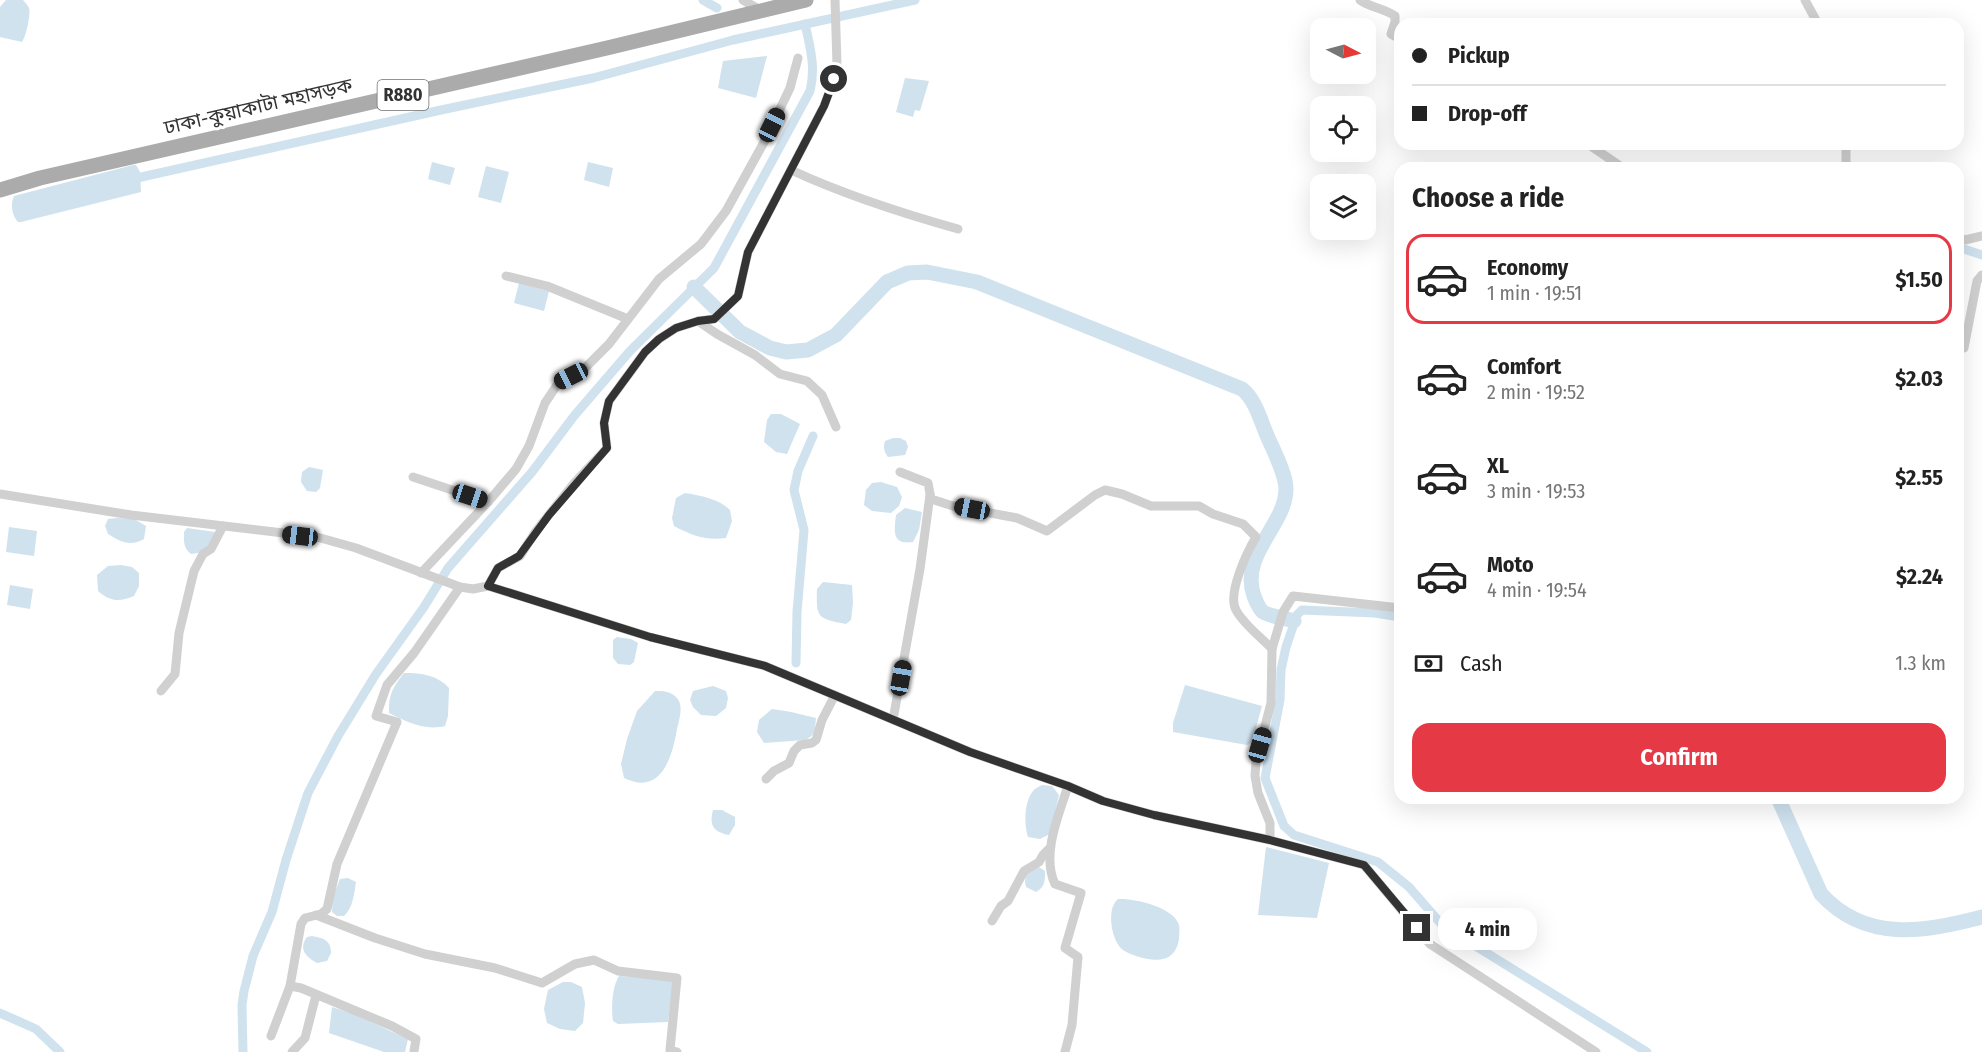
<!DOCTYPE html>
<meta charset="utf-8">
<style>
body{margin:0;font-family:"Fira Sans Condensed","Noto Sans Bengali",sans-serif;background:#f2f2f2;color:#222;height:100vh;display:flex;flex-direction:column;font-size:22px;white-space:nowrap}
*{box-sizing:border-box;margin:0}
p{font-size:20px;color:#767676}
.icon{flex:none;width:33px;height:33px;fill:none;stroke:currentColor;stroke-width:2;stroke-linecap:round;stroke-linejoin:round}
.map{position:relative;flex:1;overflow:hidden}
.details{position:absolute;left:1394px;top:162px;width:570px;height:642px;display:flex;flex-direction:column;background:#fff;border-radius:18px;box-shadow:0 6px 24px #0002}
.details>*{flex:none}
.top-card{position:absolute;left:1394px;top:18px;width:570px;height:132px;border-radius:18px;box-shadow:0 6px 24px #0002;display:grid;align-content:center;height:132px;padding:0 18px;background:#fff}
.needle{width:39px;rotate:96deg}
.buttons{position:absolute;left:1310px;top:18px;display:grid;gap:12px}
.buttons a{display:grid;place-items:center;width:66px;height:66px;border-radius:12px;background:#fff;box-shadow:0 6px 24px #0002;font-size:30px}
.end{position:absolute;width:27px;height:27px;margin:-14px;border:8px solid #333;background:#fff;box-shadow:0 0 0 3px #fff}
.from{border-radius:50%}
.bubble{position:absolute;height:42px;border-radius:18px;background:#fff;box-shadow:0 6px 24px #0002;font-size:20px;font-weight:700;line-height:42px;text-align:center}
.car{position:absolute;width:18px;height:36px;margin:-18px -9px;border-radius:8px;box-shadow:0 0 4px 2px #0007;background:linear-gradient(#222 24%,#8ab4d8 0 40%,#222 0 76%,#8ab4d8 0 86%,#222 0)}
.top-card b{display:flex;align-items:center;gap:21px;height:57px;font-size:22px}
.top-card b+b{border-top:2px solid #e0e0e0}
.top-card i{width:15px;height:15px;background:#222}
ul{padding:0;list-style:none}
li{display:flex;align-items:center;gap:18px;height:90px;margin:0 12px 9px;padding:0 6px;border:3px solid transparent;border-radius:18px}
li div{flex:1}
li b{display:block;font-size:22px}
li em{font-style:normal;font-weight:700}
li.selected{border-color:#e63946}
li>.icon{width:54px;height:54px;stroke-width:1.5}
h2{padding:0 18px;font-size:27px;line-height:72px}
.pay{display:flex;align-items:center;gap:15px;height:66px;padding:0 18px;font-size:22px}
.pay p{margin-inline-start:auto}
.action{display:flex;gap:12px;margin-top:auto;padding:12px 18px}
.action a{flex:1;height:69px;border-radius:18px;background:#e63946;color:#fff;font-size:24px;font-weight:700;line-height:69px;text-align:center}
.map>svg:first-child{display:block}
.water{fill:#cfe2ee}
.lines{fill:none;stroke-linecap:round;stroke-linejoin:round}
.canal{stroke:#cfe2ee;stroke-width:9}
.river{stroke:#cfe2ee;stroke-width:15}
.minor{stroke:#d0d0d0;stroke-width:9}
.primary{stroke:#ababab;stroke-width:15}
.route{stroke:#333;stroke-width:8}
.labels{text-anchor:middle;stroke-width:6;stroke-linejoin:round;paint-order:stroke}
.shield{fill:#fff;stroke:#707070;stroke-width:1.5}
.shield-label{font-size:18px;font-weight:bold;fill:#333}
.street-label{font-size:20px;fill:#333;stroke:#fff}
</style>
<div class="map">
<svg width="1982" height="1052" viewBox="0 0 1982 1052">
<rect width="100%" height="100%" fill="#fff"/>
<g class="water">
<path d="M 6,0 L 23,0 C 25,3 28,5 29,8 C 31,14 26,37 22,42 L 0,37 L 0,7 Z"/>
<path d="M 767,56 L 756,98 L 718,88 L 723,61 Z"/>
<path d="M 905,78 L 929,81 L 920,111 L 915,110 L 913,117 L 896,112 Z"/>
<path d="M 432,162 L 455,168 L 450,185 L 428,179 Z"/>
<path d="M 588,162 L 613,168 L 609,187 L 584,180 Z"/>
<path d="M 133,165 L 136,165 L 140,172 L 141,192 L 21,222 L 18,222 C 12,216 10,204 14,196 Z"/>
<path d="M 486,166 L 509,172 L 501,203 L 478,197 Z"/>
<path d="M 519,283 L 549,291 L 544,311 L 514,303 Z"/>
<path d="M 771,414 L 781,414 L 800,424 L 787,454 L 776,452 L 764,442 L 767,420 Z"/>
<path d="M 893,438 L 900,438 L 906,441 L 908,447 L 905,455 L 888,457 C 884,452 883,447 885,441 Z"/>
<path d="M 309,467 L 323,470 L 320,488 L 316,492 L 307,491 L 301,482 L 302,472 Z"/>
<path d="M 881,482 L 897,487 L 902,497 L 899,506 L 891,513 L 872,511 L 864,505 L 866,490 L 872,483 Z"/>
<path d="M 685,493 C 701,496 718,498 730,510 L 732,521 L 726,538 C 705,541 691,535 674,526 L 672,518 L 676,498 Z"/>
<path d="M 905,508 L 922,512 L 919,530 L 913,542 C 892,545 894,532 896,515 Z"/>
<path d="M 117,518 L 134,519 L 146,526 L 144,539 C 131,547 120,542 108,534 L 105,526 L 108,519 Z"/>
<path d="M 9,527 L 37,531 L 34,556 L 6,552 Z"/>
<path d="M 187,528 L 215,532 L 210,547 L 198,553 L 191,554 C 183,548 184,541 184,532 Z"/>
<path d="M 121,565 L 132,567 L 139,573 L 139,586 L 134,596 C 119,602 111,602 98,591 L 97,575 L 108,566 Z"/>
<path d="M 823,582 L 852,585 L 853,603 L 851,620 L 846,624 C 817,619 816,617 817,589 Z"/>
<path d="M 10,585 L 33,589 L 30,609 L 7,605 Z"/>
<path d="M 617,637 L 631,639 L 638,643 L 634,662 L 630,665 L 618,664 L 613,658 L 613,640 Z"/>
<path d="M 404,673 C 422,673 437,675 449,688 L 448,716 L 445,726 C 425,731 407,722 389,713 C 388,695 393,687 404,673 Z"/>
<path d="M 1185,685 L 1262,706 L 1252,742 L 1247,745 L 1173,732 L 1173,723 Z"/>
<path d="M 713,686 L 726,691 L 728,698 L 726,708 L 716,716 L 701,715 L 693,707 L 690,700 L 693,691 Z"/>
<path d="M 655,691 C 663,691 671,691 677,698 C 684,706 679,720 677,729 C 672,758 661,796 624,778 L 621,764 L 627,739 L 637,711 Z"/>
<path d="M 772,709 L 791,712 L 816,718 C 815,728 816,736 805,740 L 764,743 L 757,732 L 759,720 Z"/>
<path d="M 1042,785 L 1052,786 L 1059,795 L 1050,834 L 1040,839 L 1028,837 C 1024,824 1024,802 1033,791 C 1035,788 1039,787 1042,785 Z"/>
<path d="M 713,810 L 722,810 L 735,817 L 735,825 L 729,835 C 713,832 709,825 713,810 Z"/>
<path d="M 1266,847 L 1329,863 L 1317,918 L 1258,915 Z"/>
<path d="M 1039,867 L 1045,871 C 1045,881 1045,887 1036,892 L 1026,887 L 1025,882 L 1026,874 Z"/>
<path d="M 348,878 L 356,882 C 354,894 353,908 344,916 L 337,916 L 332,912 L 333,897 L 340,879 Z"/>
<path d="M 1118,899 C 1134,898 1174,907 1179,925 C 1180,929 1179,935 1179,939 C 1178,945 1176,951 1171,955 C 1161,965 1133,957 1123,950 C 1111,941 1106,908 1118,899 Z"/>
<path d="M 312,936 C 323,938 331,940 331,953 L 327,961 L 317,963 C 306,957 298,949 307,937 Z"/>
<path d="M 619,976 L 663,979 L 673,982 L 668,1022 L 618,1024 L 613,1021 C 611,1008 612,987 619,976 Z"/>
<path d="M 563,982 L 571,982 L 582,987 L 585,1003 L 583,1023 L 575,1031 L 560,1029 L 547,1023 L 544,1009 L 548,990 Z"/>
<path d="M 332,1007 L 351,1013 L 408,1039 L 405,1052 L 384,1052 L 329,1033 Z"/>
</g>
<g class="lines">
<g class="canal">
<path d="M 703,0 L 717,8"/>
<path d="M 128,180 L 441,110 L 593,78 L 733,40 L 915,0"/>
<path d="M 1958,247 L 1982,255"/>
<path d="M 1400,617 L 1375,613 L 1302,610 L 1297,615 L 1286,647 L 1281,670 L 1280,700 L 1265,778 L 1284,826 L 1294,835 L 1378,862 L 1409,887 L 1443,926 L 1647,1052"/>
<path d="M 796,663 L 797,612 L 804,530 L 794,490 L 798,471 L 813,436"/>
<path d="M 0,1013 L 36,1029 L 60,1052"/>
<path d="M 243,1052 L 242,1005 L 244,991 L 253,956 L 272,912 L 286,860 L 308,793 L 338,736 L 376,674 L 424,607 L 448,568 L 532,472 L 574,416 L 630,351 L 714,268 L 810,91 C 816,67 810,47 805,24"/>
</g>
<g class="river">
<path d="M 694,287 L 740,332 L 770,348 L 786,352 L 808,350 L 836,335 L 887,282 L 908,273 L 927,272 L 977,282 L 1242,389 C 1254,398 1260,418 1266,433 C 1272,448 1286,473 1286,489 C 1286,525 1239,555 1254,596 C 1256,601 1259,609 1263,612 C 1271,617 1285,618 1294,621"/>
<path d="M 1778,798 L 1821,894 C 1866,943 1924,932 1982,917"/>
</g>
<g class="minor">
<path d="M 743,0 L 760,10"/>
<path d="M 1360,0 C 1371,8 1384,8 1395,16 L 1395,22 L 1391,34 L 1400,39"/>
<path d="M 1805,0 L 1818,24"/>
<path d="M 1588,144 L 1623,168"/>
<path d="M 1846,168 L 1846,144"/>
<path d="M 791,170 C 845,195 901,213 958,229"/>
<path d="M 1958,237 L 1965,240 L 1982,236"/>
<path d="M 506,276 L 547,286 L 628,319"/>
<path d="M 698,321 L 717,334 L 755,355 L 780,374 L 807,381 L 822,395 L 836,427"/>
<path d="M 1964,348 L 1977,281 L 1982,275"/>
<path d="M 900,472 L 928,483 L 931,499 L 953,506 L 1017,518 L 1047,531 L 1095,495 L 1105,490 L 1122,494 L 1151,506 L 1199,506 L 1213,514 L 1243,524 L 1256,537 C 1247,552 1227,594 1236,610 C 1244,625 1261,637 1272,649"/>
<path d="M 413,477 L 488,502"/>
<path d="M 0,494 L 131,515 L 317,537 L 356,548 L 460,587 L 473,589 L 488,586 L 498,568 L 520,556 L 536,531 L 575,482 L 607,448 L 604,423 L 609,401 L 645,352 L 659,339 L 676,328 L 698,321 L 714,319 L 738,296 L 748,252 L 824,106 L 834,79 L 837,65 L 835,0"/>
<path d="M 421,573 L 488,502 L 516,469 L 529,446 L 545,403 L 559,382 L 583,370 L 609,344 L 659,279 L 701,244 L 726,211 L 763,144 L 790,88 L 798,58"/>
<path d="M 488,586 L 650,637 L 765,666 L 970,752 L 1068,786 L 1103,801 L 1154,815 L 1270,840 L 1364,865 L 1430,944 L 1596,1052"/>
<path d="M 161,691 L 175,674 L 179,633 L 194,571 L 203,554 L 211,549 L 223,526"/>
<path d="M 893,720 L 920,569 L 930,495"/>
<path d="M 766,779 L 774,771 L 789,763 L 794,751 L 800,745 L 812,743 L 816,740 L 822,720 L 835,695"/>
<path d="M 1270,840 L 1270,823 L 1258,793 L 1255,776 L 1256,761 L 1271,703 L 1272,649 L 1283,612 L 1293,596 L 1400,608"/>
<path d="M 316,915 L 375,938 L 425,954 L 495,968 L 542,983 L 575,964 L 594,960 L 618,971 L 677,978 L 670,1050 L 677,1052"/>
<path d="M 992,921 L 1001,906 L 1008,901 L 1024,871 L 1039,862 L 1043,855 L 1050,848"/>
<path d="M 290,986 L 301,988 L 392,1026 L 416,1039 L 414,1051"/>
<path d="M 271,1036 L 290,986 L 301,924 L 305,918 L 321,914 L 327,909 L 337,864 L 397,722 L 376,716 L 387,685 L 414,653 L 460,587"/>
<path d="M 292,1052 L 305,1038 L 316,995"/>
<path d="M 1065,1052 L 1072,1025 L 1078,957 L 1065,948 L 1081,893 L 1055,884 C 1041,855 1059,814 1068,786"/>
</g>
<path class="primary" d="M 0,190 L 40,178 L 607,48 L 806,0"/>
</g>
<g class="lines">
<path class="route" d="M 834,79 L 824,106 L 748,252 L 738,296 L 714,319 L 698,321 L 676,328 L 659,339 L 645,352 L 609,401 L 604,423 L 607,448 L 549,515 L 519,556 L 498,568 L 488,586 L 650,637 L 765,666 L 970,752 L 1068,786 L 1103,801 L 1154,815 L 1270,840 L 1364,865 L 1417,928"/>
</g>
<g class="labels">
<rect class="shield" x="377.5" y="80" width="51" height="30" rx="4.5"/>
<g class="shield-label">
<text x="403" y="101">R880</text>
</g>
<g class="street-label">
<text transform="translate(258 106) rotate(-13)" y="7">ঢাকা-কুয়াকাটা মহাসড়ক</text>
</g>
</g>
</svg>
<div class="buttons">
<a><svg class="needle" viewBox="-14 -14 28 28"><path d="M0-13l5 13h-10z" fill="#e53935"/><path d="M0 13l5-13h-10z" fill="#767676"/></svg></a>
<a><svg class="icon" aria-label="locate" viewBox="0 0 24 24"><circle cx="12" cy="12" r="6"/><path d="M12 2v4M12 18v4M2 12h4M18 12h4"/></svg></a>
<a><svg class="icon" aria-label="layers" viewBox="0 0 24 24"><path d="M12 4l9 5-9 5-9-5zM3 14l9 5 9-5"/></svg></a>
</div>
<i class="end from" style="left:834px;top:79px"></i>
<i class="end" style="left:1417px;top:928px"></i>
<div class="bubble" style="left:1438px;top:908px;width:99px">4 min</div>
<i class="car" style="left:772px;top:125px;rotate:26deg"></i>
<i class="car" style="left:571px;top:376px;rotate:243deg"></i>
<i class="car" style="left:470px;top:496px;rotate:108deg"></i>
<i class="car" style="left:972px;top:509px;rotate:281deg"></i>
<i class="car" style="left:300px;top:536px;rotate:277deg"></i>
<i class="car" style="left:901px;top:678px;rotate:10deg"></i>
<i class="car" style="left:1260px;top:745px;rotate:16deg"></i>
<div class="top-card">
<b><i class="from"></i>Pickup</b>
<b><i></i>Drop-off</b>
</div>
<section class="details">
<h2>Choose a ride</h2>
<ul>
<li class="selected"><svg class="icon" aria-label="car" viewBox="0 0 24 24"><path d="M5 17H2v-5l4-1 3-4h7l3 4 3 1v5h-3M9 17h6M6 11h13"/><circle cx="7" cy="17" r="2"/><circle cx="17" cy="17" r="2"/></svg><div><b>Economy</b><p>1 min · 19:51</p></div><em>$1.50</em></li>
<li><svg class="icon" aria-label="car" viewBox="0 0 24 24"><path d="M5 17H2v-5l4-1 3-4h7l3 4 3 1v5h-3M9 17h6M6 11h13"/><circle cx="7" cy="17" r="2"/><circle cx="17" cy="17" r="2"/></svg><div><b>Comfort</b><p>2 min · 19:52</p></div><em>$2.03</em></li>
<li><svg class="icon" aria-label="car" viewBox="0 0 24 24"><path d="M5 17H2v-5l4-1 3-4h7l3 4 3 1v5h-3M9 17h6M6 11h13"/><circle cx="7" cy="17" r="2"/><circle cx="17" cy="17" r="2"/></svg><div><b>XL</b><p>3 min · 19:53</p></div><em>$2.55</em></li>
<li><svg class="icon" aria-label="car" viewBox="0 0 24 24"><path d="M5 17H2v-5l4-1 3-4h7l3 4 3 1v5h-3M9 17h6M6 11h13"/><circle cx="7" cy="17" r="2"/><circle cx="17" cy="17" r="2"/></svg><div><b>Moto</b><p>4 min · 19:54</p></div><em>$2.24</em></li>
</ul>
<div class="pay"><svg class="icon" aria-label="cash" viewBox="0 0 24 24"><path d="M3 7h18v10H3z"/><circle cx="12" cy="12" r="2"/></svg>Cash<p>1.3 km</p></div>
<div class="action"><a>Confirm</a></div>
</section>
</div>
